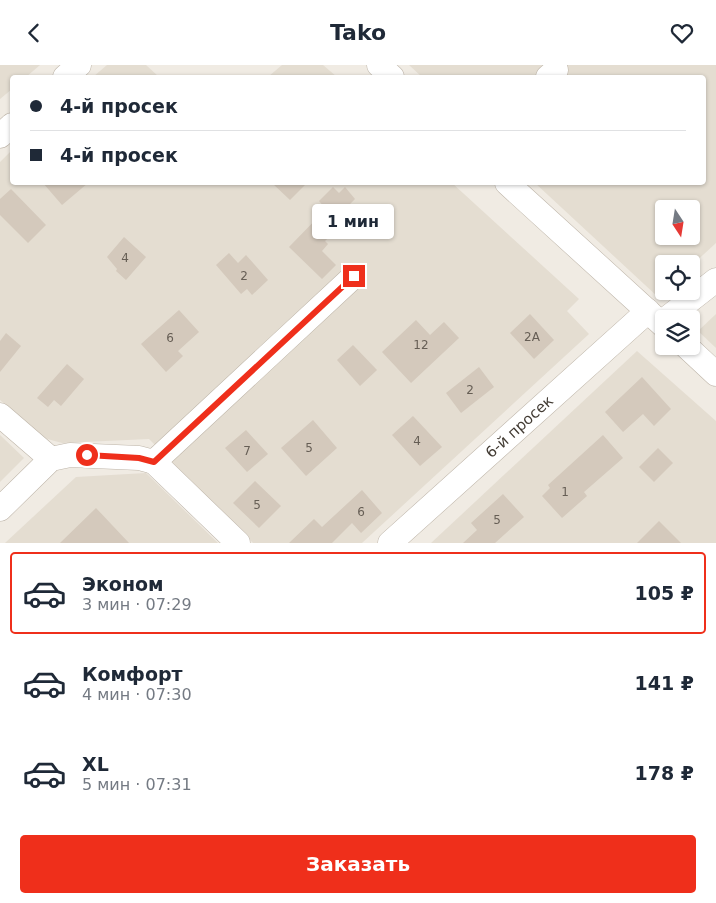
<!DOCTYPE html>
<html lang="ru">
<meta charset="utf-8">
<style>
body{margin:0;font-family:"DejaVu Sans",sans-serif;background:#f6f6f7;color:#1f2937;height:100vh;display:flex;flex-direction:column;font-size:19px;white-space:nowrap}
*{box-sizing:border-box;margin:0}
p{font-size:16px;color:#747a83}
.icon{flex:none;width:28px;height:28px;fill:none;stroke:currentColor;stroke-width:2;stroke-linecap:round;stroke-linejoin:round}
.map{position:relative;height:478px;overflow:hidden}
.sheet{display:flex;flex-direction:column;background:#fff;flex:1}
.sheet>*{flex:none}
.hud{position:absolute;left:10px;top:10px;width:696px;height:110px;border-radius:5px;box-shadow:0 1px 4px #0004;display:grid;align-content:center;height:110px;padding:0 20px;background:#fff}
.needle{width:32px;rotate:168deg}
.controls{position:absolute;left:655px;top:135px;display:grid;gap:10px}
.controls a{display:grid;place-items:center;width:45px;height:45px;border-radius:5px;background:#fff;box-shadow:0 1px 4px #0004;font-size:25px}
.end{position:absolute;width:22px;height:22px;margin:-11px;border:6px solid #ef2f1b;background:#fff;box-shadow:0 0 0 2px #fff}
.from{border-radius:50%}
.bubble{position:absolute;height:35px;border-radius:5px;background:#fff;box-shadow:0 1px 4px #0004;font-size:16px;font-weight:700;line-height:35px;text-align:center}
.hud b{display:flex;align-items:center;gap:18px;height:48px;font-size:19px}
.hud b+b{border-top:1px solid #e0e1e3}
.hud i{width:12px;height:12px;background:#1f2937}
ul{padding:9px 0 0;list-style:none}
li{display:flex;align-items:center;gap:15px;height:82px;margin:0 10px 8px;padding:0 10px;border:2px solid transparent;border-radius:5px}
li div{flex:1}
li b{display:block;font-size:19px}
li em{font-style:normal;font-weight:700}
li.active{border-color:#ef2f1b}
li>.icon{width:45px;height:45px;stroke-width:1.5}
.button{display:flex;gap:10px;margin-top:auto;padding:10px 20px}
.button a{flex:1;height:58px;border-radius:5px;background:#ef2f1b;color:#fff;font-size:20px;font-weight:700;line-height:58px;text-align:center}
header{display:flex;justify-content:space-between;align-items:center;height:65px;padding:0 20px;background:#fff;font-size:22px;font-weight:700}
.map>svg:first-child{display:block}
.residential{fill:#e4ddd1;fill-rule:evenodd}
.building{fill:#d4c9bc}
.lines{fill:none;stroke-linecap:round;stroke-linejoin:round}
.minor-casing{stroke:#beb5a9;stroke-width:25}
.minor{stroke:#fff;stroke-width:24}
.route{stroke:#ef2f1b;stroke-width:6}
.labels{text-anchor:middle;stroke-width:4;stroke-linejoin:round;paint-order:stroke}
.number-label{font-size:12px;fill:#665e55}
.street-label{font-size:15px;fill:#423b33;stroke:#fff}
</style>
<header><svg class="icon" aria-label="back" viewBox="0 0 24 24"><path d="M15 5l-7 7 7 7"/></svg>Tako<svg class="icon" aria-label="heart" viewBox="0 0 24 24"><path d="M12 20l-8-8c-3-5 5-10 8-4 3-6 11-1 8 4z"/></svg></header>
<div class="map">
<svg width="716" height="478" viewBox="0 0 716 478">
<rect width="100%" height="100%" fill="#f0ebe3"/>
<g class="residential">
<path d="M 0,0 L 40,0 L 26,12 L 12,12 L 12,24 L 0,34 Z"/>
<path d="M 107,0 L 146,0 L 159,12 L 93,12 Z"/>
<path d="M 282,0 L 323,0 L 337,12 L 268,12 Z"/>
<path d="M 409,0 L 716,0 L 716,178 L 691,201 L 691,199 L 664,199 L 664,226 L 658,232 L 535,118 L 704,118 L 704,12 L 422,12 ZM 664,144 L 691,144 L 691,171 L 664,171 Z"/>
<path d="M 12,85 L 12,118 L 452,118 L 579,234 L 567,246 L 589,269 L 362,478 L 253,478 L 149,374 L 62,378 L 40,372 L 0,335 L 0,97 Z"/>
<path d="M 716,249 L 716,283 L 698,266 Z"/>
<path d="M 637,286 L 716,356 L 716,478 L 431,478 Z"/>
<path d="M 0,370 L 24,393 L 0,417 Z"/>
<path d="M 146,408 L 218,478 L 5,478 L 76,412 Z"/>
</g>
<g class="building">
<path d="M 43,118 L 88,118 L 62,140 Z"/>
<path d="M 272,118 L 307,118 L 290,135 Z"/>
<path d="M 333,122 L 339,128 L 345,122 L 355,134 L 350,139 L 357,146 L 325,176 L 328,179 L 322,186 L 336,200 L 322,214 L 289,182 L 326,144 L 319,136 Z"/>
<path d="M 11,124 L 46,160 L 28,178 L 0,150 L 0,134 Z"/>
<path d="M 124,172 L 146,192 L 126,215 L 116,206 L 117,204 L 107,192 Z"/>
<path d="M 229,188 L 238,198 L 246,190 L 268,215 L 252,230 L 247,224 L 241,229 L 216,200 Z"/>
<path d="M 179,245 L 199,267 L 178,286 L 183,291 L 166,307 L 141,279 Z"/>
<path d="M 530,249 L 554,275 L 534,294 L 510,268 Z"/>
<path d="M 416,255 L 430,270 L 444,257 L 459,273 L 411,318 L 382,287 Z"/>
<path d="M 6,268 L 21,281 L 0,307 L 0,276 Z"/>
<path d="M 353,280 L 377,305 L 360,321 L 337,295 Z"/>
<path d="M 67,299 L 84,314 L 61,341 L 54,335 L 48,342 L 37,333 Z"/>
<path d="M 479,302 L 494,322 L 461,348 L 446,328 Z"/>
<path d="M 642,312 L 671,344 L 654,361 L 643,349 L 623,367 L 605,347 Z"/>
<path d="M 413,351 L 442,382 L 420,401 L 392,370 Z"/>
<path d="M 313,355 L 337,383 L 306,411 L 281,383 Z"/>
<path d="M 246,365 L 268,389 L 247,407 L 225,383 Z"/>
<path d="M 603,370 L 623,393 L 584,427 L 587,431 L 562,453 L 542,431 L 550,423 L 548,420 Z"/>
<path d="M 658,383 L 673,398 L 654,417 L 639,402 Z"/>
<path d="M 255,416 L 281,441 L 259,463 L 233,438 Z"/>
<path d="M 362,425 L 382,448 L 361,468 L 352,458 L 332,478 L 289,478 L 314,454 L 322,462 Z"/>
<path d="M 503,429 L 524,452 L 495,478 L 463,478 L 477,465 L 471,458 Z"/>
<path d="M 96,443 L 129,478 L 60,478 Z"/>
<path d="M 659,456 L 681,478 L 637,478 Z"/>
</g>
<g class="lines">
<defs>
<g id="minor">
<path d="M 379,0 L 392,12"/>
<path d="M 65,12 L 79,0"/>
<path d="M 548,12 L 556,5"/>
<path d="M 0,71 L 12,60"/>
<path d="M 507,118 L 664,261"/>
<path d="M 666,254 L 716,215"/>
<path d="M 686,281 L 716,309"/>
<path d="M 0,350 L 51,394"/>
<path d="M 154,397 L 238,478"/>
<path d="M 0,444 L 51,394 L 70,390 L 139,393 L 154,397 L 354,211"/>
<path id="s1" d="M 390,478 L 648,246"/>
</g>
</defs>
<use href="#minor" class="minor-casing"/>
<use href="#minor" class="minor"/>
</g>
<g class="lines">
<path class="route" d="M 87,390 L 139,393 L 154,397 L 354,211"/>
</g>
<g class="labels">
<g class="number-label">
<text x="125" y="197">4</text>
<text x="244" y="215">2</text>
<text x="532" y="276">2А</text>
<text x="170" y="277">6</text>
<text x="421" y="284">12</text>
<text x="470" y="329">2</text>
<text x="417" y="380">4</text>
<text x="309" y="387">5</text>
<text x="247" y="390">7</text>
<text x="565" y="431">1</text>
<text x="257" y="444">5</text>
<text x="361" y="451">6</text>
<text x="497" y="459">5</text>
</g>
<g class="street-label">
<text dy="5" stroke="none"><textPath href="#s1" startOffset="174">6-й просек</textPath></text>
</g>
</g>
</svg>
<div class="controls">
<a><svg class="needle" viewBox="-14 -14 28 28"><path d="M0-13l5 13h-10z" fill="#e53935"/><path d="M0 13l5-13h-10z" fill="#747a83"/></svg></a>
<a><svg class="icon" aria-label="locate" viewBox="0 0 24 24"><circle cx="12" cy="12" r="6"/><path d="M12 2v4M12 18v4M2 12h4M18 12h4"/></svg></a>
<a><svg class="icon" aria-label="layers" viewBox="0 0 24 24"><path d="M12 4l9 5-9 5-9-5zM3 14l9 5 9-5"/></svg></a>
</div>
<i class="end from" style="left:87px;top:390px"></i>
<i class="end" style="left:354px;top:211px"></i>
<div class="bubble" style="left:312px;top:139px;width:82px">1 мин</div>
<div class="hud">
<b><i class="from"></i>4-й просек</b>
<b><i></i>4-й просек</b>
</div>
</div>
<section class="sheet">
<ul>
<li class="active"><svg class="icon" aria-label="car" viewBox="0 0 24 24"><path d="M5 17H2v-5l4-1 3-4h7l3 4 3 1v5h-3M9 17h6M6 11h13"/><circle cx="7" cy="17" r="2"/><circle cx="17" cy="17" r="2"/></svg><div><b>Эконом</b><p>3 мин · 07:29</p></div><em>105 ₽</em></li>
<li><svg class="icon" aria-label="car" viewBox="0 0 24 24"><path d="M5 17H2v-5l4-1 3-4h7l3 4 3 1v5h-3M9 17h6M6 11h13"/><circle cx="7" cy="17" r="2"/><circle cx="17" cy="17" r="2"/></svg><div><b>Комфорт</b><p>4 мин · 07:30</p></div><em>141 ₽</em></li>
<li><svg class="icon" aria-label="car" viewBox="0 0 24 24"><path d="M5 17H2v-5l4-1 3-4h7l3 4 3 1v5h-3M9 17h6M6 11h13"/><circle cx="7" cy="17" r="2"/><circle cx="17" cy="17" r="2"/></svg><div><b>XL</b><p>5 мин · 07:31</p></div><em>178 ₽</em></li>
</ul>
<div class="button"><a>Заказать</a></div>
</section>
